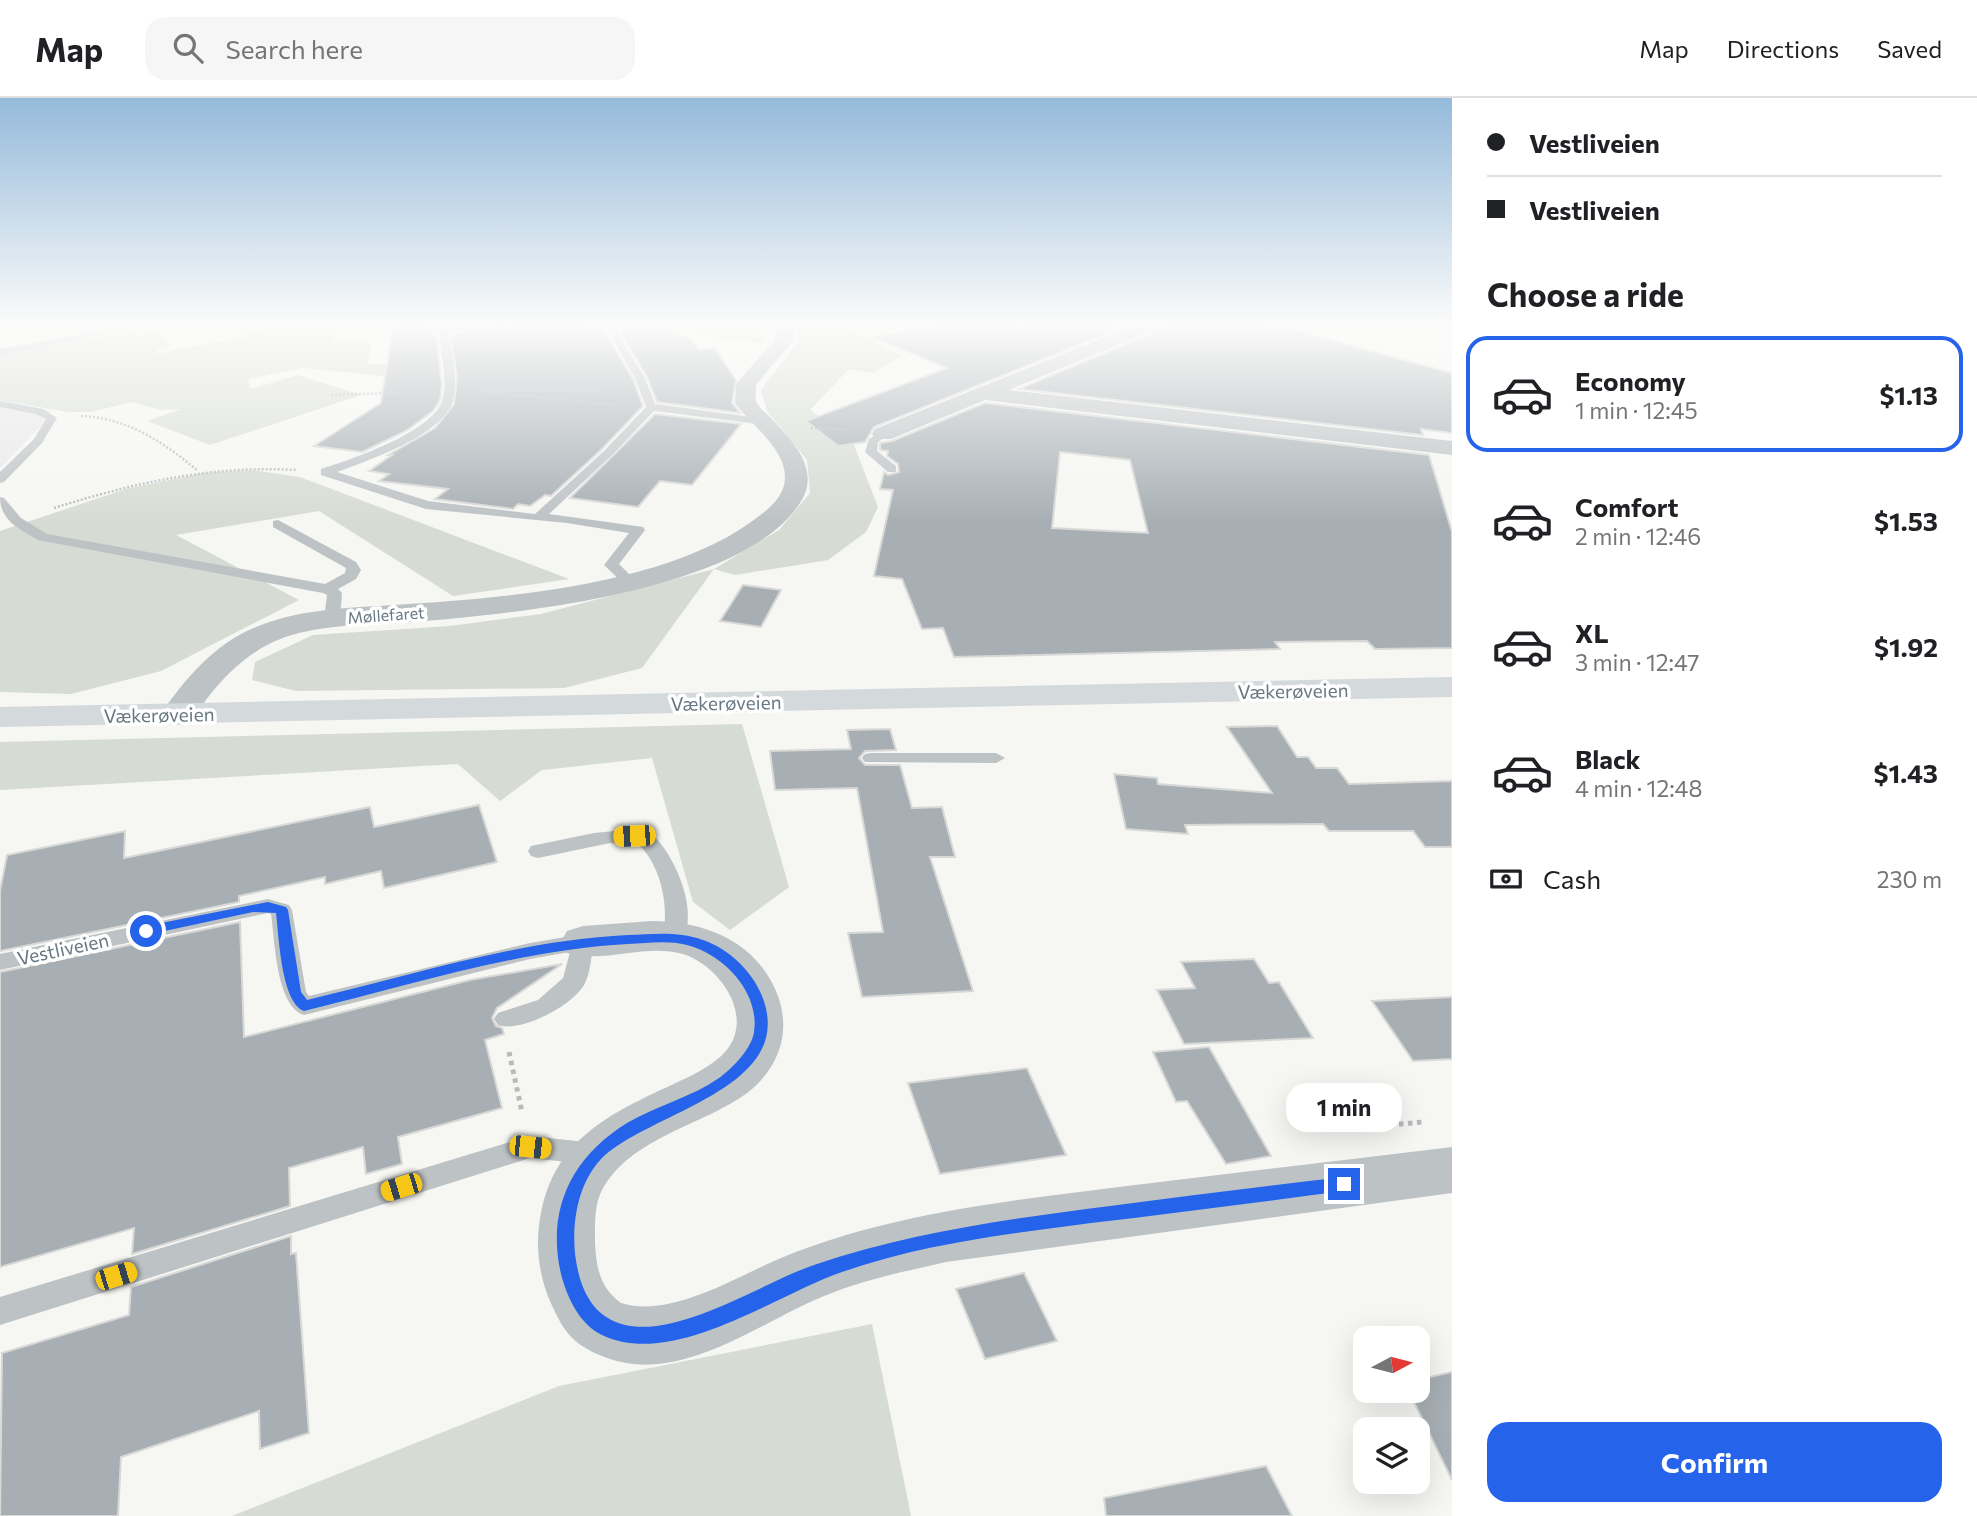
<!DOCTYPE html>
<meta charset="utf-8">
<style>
body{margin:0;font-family:Commissioner,sans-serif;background:#f6f6f6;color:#202124;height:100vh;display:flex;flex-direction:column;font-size:26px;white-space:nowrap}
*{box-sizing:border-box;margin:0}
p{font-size:23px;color:#757577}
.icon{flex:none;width:38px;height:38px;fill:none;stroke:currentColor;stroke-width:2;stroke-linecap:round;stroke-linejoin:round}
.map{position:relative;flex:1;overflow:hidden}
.panel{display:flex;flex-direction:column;background:#fff;width:525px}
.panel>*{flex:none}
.top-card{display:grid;align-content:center;height:154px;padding:0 35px;background:#fff}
.needle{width:46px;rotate:83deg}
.tools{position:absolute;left:1353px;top:1228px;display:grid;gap:14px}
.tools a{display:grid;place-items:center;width:77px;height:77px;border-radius:14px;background:#fff;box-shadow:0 7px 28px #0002;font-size:35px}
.end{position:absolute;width:32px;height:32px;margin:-16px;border:9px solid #2563eb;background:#fff;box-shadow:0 0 0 4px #fff}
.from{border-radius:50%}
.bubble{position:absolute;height:49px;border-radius:21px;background:#fff;box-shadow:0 7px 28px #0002;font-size:23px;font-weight:700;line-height:49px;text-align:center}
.car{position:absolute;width:21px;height:42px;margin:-21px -10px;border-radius:9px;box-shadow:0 0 5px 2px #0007;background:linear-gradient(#f5c518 24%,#345 0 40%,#f5c518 0 76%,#345 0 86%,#f5c518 0)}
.top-card b{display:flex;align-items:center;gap:24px;height:66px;font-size:26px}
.top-card b+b{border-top:2px solid #e0e0e0}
.top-card i{width:18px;height:18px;background:#202124}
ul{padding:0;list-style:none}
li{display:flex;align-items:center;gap:21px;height:116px;margin:0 14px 10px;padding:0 21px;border:4px solid transparent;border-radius:21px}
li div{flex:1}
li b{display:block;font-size:26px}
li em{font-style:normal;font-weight:700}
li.selected{border-color:#2563eb}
li>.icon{width:63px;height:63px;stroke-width:1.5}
h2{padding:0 35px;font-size:32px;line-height:84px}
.pay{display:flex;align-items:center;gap:18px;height:77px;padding:0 35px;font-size:26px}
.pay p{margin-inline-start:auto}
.cta{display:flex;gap:14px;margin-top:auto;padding:14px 35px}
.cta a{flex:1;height:80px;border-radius:21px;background:#2563eb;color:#fff;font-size:28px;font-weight:700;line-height:80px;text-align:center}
header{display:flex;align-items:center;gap:42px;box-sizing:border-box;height:98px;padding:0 35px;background:#fff;border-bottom:2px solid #e0e0e0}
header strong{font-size:33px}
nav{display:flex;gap:38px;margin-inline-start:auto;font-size:24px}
.search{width:490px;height:63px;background:#f6f6f6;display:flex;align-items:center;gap:18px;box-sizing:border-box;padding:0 24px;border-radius:21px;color:#757577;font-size:26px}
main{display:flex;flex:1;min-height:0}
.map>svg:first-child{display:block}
.built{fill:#e7e8e7}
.green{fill:#d6dbd3}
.building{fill:#a7afb4;stroke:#d8d8d6;stroke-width:2;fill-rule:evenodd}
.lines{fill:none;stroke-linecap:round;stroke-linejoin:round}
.path-far1{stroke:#b8bbbd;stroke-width:2.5;stroke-dasharray:2 2;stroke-linecap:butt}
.path{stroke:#b8bbbd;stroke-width:5;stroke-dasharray:4.5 4.5;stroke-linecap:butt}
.lane{fill:#bdc2c5;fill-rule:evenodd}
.street{fill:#bdc2c5;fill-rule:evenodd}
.secondary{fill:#d4d9dc;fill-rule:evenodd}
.route{fill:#2563eb}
.labels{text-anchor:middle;stroke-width:7;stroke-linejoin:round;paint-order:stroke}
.far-street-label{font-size:16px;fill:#677783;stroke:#fff}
.street-label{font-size:19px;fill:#677783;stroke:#fff}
</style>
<header>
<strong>Map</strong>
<div class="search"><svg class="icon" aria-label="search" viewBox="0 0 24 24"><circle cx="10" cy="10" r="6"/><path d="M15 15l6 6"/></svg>Search here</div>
<nav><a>Map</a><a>Directions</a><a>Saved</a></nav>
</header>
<main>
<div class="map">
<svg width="1452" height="1418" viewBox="0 0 1452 1418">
<rect width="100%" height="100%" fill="#f6f6f3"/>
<path class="built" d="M 0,302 L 50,312 L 40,329 L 0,370 Z"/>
<g class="green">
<path d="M 294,227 L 340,227 L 333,245 L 372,245 L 368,266 L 429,264 L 427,282 L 302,270 L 248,281 L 251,291 L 298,277 L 361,297 L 210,347 L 147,323 L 182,311 L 161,312 L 132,304 L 90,314 L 68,314 L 0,302 L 0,255 L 134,233 L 139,237 L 158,234 L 173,248 L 155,251 L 158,255 L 245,239 L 242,235 Z"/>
<path d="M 684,227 L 759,227 L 762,245 L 702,237 L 698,230 Z"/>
<path d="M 799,227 L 840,227 L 902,258 L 872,275 L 849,271 L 810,312 L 852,342 L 878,409 L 866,434 L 828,462 L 735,477 L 714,471 L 642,570 L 564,590 L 296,593 L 252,582 L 255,564 L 313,537 L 450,528 L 541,516 L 714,471 L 779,432 L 810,395 L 807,362 L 767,313 L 761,292 L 799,243 Z"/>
<path d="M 253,372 L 300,379 L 569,481 L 453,498 L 319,413 L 176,437 L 299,502 L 161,573 L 71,596 L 0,594 L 0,433 L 126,391 L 203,375 Z"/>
<path d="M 742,626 L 789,789 L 730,832 L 693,804 L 652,660 L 542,672 L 500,703 L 458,666 L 0,692 L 0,644 Z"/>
<path d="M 872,1226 L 911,1418 L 232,1418 L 559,1288 Z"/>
</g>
<g class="building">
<path d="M 393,227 L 424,227 L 436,236 L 442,287 L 440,302 L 433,313 L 406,333 L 362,354 L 314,348 L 381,305 Z"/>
<path d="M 489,227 L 589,227 L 591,232 L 603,231 L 633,281 L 643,308 L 602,351 L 551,398 L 545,397 L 530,408 L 518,406 L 513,411 L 435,401 L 448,391 L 379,383 L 389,376 L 369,373 L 392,357 L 388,357 L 435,330 L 454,306 L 457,279 L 450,236 L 486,230 Z"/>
<path d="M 937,227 L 1129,227 L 874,329 L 865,344 L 838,348 L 806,323 L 947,270 L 872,239 Z"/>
<path d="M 1163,227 L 1277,227 L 1452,275 L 1452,335 L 1421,331 L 1423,337 L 1019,291 L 1158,233 Z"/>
<path d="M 671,231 L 675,238 L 686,237 L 699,251 L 715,250 L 736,282 L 732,305 L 740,315 L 657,304 L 647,279 L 620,233 Z"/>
<path d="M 985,305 L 1429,357 L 1452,434 L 1452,550 L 1375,551 L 1367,543 L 1275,544 L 1280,551 L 954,559 L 943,530 L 922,531 L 902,481 L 874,478 L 893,392 L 880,391 L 884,374 L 888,377 L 899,374 L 898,366 L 887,358 L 888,353 L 880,352 L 880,345 L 892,343 ZM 1060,354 L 1130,362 L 1148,435 L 1052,430 Z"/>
<path d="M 655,316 L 741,326 L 692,387 L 660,383 L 638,409 L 570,400 Z"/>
<path d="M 743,487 L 781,492 L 761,529 L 720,523 Z"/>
<path d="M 1277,628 L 1297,659 L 1308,659 L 1316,670 L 1337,670 L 1349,686 L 1452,683 L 1452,749 L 1425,749 L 1413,733 L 1329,733 L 1323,726 L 1185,727 L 1188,736 L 1126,731 L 1114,676 L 1157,680 L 1158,686 L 1272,695 L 1227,629 Z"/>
<path d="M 890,631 L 896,652 L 865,653 L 859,660 L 865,667 L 900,667 L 912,710 L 942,709 L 955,759 L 930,759 L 973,893 L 862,899 L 848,835 L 883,834 L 857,690 L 775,692 L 770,653 L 851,651 L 847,632 Z"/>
<path d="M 479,707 L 497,764 L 384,790 L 381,773 L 325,786 L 325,779 L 239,798 L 239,804 L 0,853 L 0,793 L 7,757 L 125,733 L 124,760 L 370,709 L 374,729 Z"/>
<path d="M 240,824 L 244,939 L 470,882 L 562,866 L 497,910 L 492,920 L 496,928 L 502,930 L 504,936 L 485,942 L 502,1010 L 398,1039 L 402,1066 L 366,1076 L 363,1049 L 289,1070 L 290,1108 L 132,1156 L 134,1130 L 0,1169 L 0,874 Z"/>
<path d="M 1254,861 L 1269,885 L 1279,884 L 1313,940 L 1184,946 L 1157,892 L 1195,890 L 1181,864 Z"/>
<path d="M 1452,899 L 1452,961 L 1413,963 L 1372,903 Z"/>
<path d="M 1209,949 L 1271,1058 L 1226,1066 L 1187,1003 L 1176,1004 L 1153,954 Z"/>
<path d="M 1027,970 L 1066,1057 L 940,1076 L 908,985 Z"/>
<path d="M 291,1138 L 291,1156 L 296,1155 L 309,1335 L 260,1351 L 259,1313 L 121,1359 L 118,1418 L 0,1418 L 2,1255 L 129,1217 L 131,1189 Z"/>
<path d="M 1024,1175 L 1057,1243 L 985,1261 L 956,1191 Z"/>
<path d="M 1452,1274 L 1452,1382 L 1414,1304 L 1412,1293 L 1418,1293 L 1418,1285 L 1425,1280 Z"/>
<path d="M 1266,1368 L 1292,1418 L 1106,1418 L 1104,1400 Z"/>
</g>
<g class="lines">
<g class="path-far1">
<path d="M 479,292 L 597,292"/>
<path d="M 484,294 L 614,307"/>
<path d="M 331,297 L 418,294"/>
<path d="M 81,318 C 127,320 162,343 197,372"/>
<path d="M 811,330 L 847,331"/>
<path d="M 54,410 C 134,385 212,367 296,372"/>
</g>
<g class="path">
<path d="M 509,954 L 522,1014"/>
<path d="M 1390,1027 L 1423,1024"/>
</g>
<g class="lane">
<path d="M 134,227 L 152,227 L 0,257 L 0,251 Z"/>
<path d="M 426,227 L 443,229 L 486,227 L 447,234 C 452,252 459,286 452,305 C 441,337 368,363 337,374 L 428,403 L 535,416 L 604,353 L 646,309 L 635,280 L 605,227 L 613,227 L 645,280 L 655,306 L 759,320 L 764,323 L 759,326 L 654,313 L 612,357 L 549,416 L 643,429 L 645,432 L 619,466 L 636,483 L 634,486 L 624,486 L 604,467 L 629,435 L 567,425 L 426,411 L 321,377 L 321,371 C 350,362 432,334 442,303 C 448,283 441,258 439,238 L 438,234 Z"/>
<path d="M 0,303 L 43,311 L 57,320 L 42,345 L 4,384 L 0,385 L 0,374 L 34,341 L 46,321 L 36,316 L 0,309 Z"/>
<path d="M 883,333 L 889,336 L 878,344 L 877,353 L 896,368 L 896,374 L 888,374 L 865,354 L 869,341 Z"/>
<path d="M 0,399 L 4,400 L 21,420 L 47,436 L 325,486 L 345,475 L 346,470 L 273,429 L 273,423 L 278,422 L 356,464 L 361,472 L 356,481 L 338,491 L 342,495 L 340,521 L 332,526 L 324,521 L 327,497 L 323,495 L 38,442 C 20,431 0,423 0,399 Z"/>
<path d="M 871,655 L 996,655 L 1005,660 L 996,665 L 865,664 L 862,660 L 865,656 Z"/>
<path d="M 625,732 L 654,738 C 677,761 699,815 682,844 L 674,847 L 666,844 L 663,839 C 669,810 662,770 640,748 L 610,745 L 538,760 L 531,758 L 528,753 L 531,748 L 594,735 Z"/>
<path d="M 268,801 L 289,807 L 292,812 L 306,894 L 309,898 L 530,845 L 583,836 L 591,838 L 594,844 C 591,857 591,875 584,887 C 572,908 520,935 498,927 L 494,921 L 498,915 L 538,902 L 563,880 L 570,854 L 530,861 L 304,917 C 276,908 275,843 271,816 L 268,815 L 0,872 L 0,856 Z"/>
<path d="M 530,1038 L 595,1045 L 604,1048 L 608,1056 L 604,1064 L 595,1067 L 530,1060 L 0,1227 L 0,1199 Z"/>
</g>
<g class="street">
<path d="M 776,227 L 794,227 L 792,244 L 756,287 C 756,292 755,298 756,303 C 758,309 765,314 770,319 C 792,343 822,371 800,405 C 744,492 522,515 425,523 C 383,527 340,525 299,535 C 261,544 233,568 209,598 C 203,605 197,617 190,623 C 183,629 173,626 165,624 L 160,617 C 185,581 215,545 256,529 C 304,509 358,510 408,506 C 511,500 667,485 751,424 C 766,413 785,400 785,379 C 785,350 751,327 735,305 L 736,286 L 774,243 Z"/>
<path d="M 1136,227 L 1160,227 L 1157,231 L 1009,292 L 1452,343 L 1452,357 L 985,302 L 891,341 L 875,341 L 872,336 L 875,331 Z"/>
<path d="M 652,823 C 692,823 735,835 761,868 C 794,910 791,961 747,995 C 702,1028 631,1039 602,1092 C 594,1107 595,1128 595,1144 C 596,1169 600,1190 621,1205 C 670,1221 738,1178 781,1160 C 802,1151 824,1144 846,1137 C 938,1110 1032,1100 1127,1088 C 1235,1075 1344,1062 1452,1049 L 1452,1095 L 946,1164 C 906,1173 863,1182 824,1198 C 758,1225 681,1287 607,1260 C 573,1247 564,1235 550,1203 C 538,1175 535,1144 541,1115 C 555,1044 605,1018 665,990 C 684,981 704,973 720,959 C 759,925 723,869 683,856 C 645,845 605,866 567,855 L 561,844 L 567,833 L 583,828 Z"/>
</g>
<path class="secondary" d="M 1452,579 L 1452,599 L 0,629 L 0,609 Z"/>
</g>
<linearGradient id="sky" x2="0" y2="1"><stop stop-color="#95badb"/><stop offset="0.53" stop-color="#fbfbfa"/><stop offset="1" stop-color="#fbfbfa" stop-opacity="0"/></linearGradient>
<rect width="1452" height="425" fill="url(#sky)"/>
<path class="route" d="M 268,804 L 286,809 L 288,812 L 301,894 L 307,902 C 413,877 520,842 628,837 C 654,836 678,833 703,842 C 729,851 752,873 762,898 C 799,991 648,1014 601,1061 C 578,1086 572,1123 575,1156 C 578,1180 586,1207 608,1220 C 661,1253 762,1184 814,1167 C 911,1134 1009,1121 1110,1108 C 1188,1098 1266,1088 1344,1079 L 1350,1081 L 1352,1086 L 1350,1091 L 1344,1093 C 1260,1104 1175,1115 1091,1125 C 1007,1136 922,1146 842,1174 C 775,1197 673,1271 602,1237 C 579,1226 567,1199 561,1176 C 546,1111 572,1059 627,1025 C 656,1008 692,999 719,980 C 732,971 752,950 754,934 C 760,894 723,856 687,847 C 668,842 648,845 628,846 C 518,852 411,887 304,913 C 281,904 279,838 276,815 L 253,814 L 146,837 L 139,833 L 146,828 Z"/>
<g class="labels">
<g class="far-street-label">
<text transform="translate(386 517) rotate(-4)" y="6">Møllefaret</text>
</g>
<g class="street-label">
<text transform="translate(1293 593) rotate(-1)" y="7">Vækerøveien</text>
<text transform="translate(726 605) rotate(-1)" y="7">Vækerøveien</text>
<text transform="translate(159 617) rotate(-1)" y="7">Vækerøveien</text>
<text transform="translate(63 851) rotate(-12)" y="7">Vestliveien</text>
</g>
</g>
</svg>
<div class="tools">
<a><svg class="needle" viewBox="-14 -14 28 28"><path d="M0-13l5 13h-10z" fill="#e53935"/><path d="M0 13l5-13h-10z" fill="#757577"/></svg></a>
<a><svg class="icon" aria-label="layers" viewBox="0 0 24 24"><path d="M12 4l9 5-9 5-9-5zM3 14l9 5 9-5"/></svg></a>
</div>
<i class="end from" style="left:146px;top:833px"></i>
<i class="end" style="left:1344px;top:1086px"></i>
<div class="bubble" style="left:1286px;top:985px;width:116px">1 min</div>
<i class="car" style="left:634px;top:738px;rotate:268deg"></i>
<i class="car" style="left:530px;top:1049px;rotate:96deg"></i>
<i class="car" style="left:401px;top:1089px;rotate:253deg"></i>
<i class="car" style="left:116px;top:1178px;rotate:73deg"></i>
</div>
<section class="panel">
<div class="top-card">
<b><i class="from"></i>Vestliveien</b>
<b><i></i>Vestliveien</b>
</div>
<h2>Choose a ride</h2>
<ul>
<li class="selected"><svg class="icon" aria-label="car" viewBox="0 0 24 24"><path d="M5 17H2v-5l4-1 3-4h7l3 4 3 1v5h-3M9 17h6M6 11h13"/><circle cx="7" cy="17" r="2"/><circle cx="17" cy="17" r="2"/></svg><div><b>Economy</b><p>1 min · 12:45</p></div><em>$1.13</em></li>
<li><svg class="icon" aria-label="car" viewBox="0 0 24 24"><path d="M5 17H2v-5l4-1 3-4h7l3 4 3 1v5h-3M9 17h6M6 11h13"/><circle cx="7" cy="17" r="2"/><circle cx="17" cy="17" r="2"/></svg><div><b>Comfort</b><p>2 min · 12:46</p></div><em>$1.53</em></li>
<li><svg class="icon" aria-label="car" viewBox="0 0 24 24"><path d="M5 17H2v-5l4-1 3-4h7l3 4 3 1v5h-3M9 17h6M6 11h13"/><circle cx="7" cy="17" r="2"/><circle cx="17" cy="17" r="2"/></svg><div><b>XL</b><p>3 min · 12:47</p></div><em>$1.92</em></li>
<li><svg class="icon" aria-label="car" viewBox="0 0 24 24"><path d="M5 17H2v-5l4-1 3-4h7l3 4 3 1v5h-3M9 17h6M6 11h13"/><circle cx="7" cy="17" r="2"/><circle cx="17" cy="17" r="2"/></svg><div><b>Black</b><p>4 min · 12:48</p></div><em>$1.43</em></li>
</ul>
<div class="pay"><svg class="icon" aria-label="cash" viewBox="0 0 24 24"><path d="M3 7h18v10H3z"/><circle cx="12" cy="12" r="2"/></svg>Cash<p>230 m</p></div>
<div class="cta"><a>Confirm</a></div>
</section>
</main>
